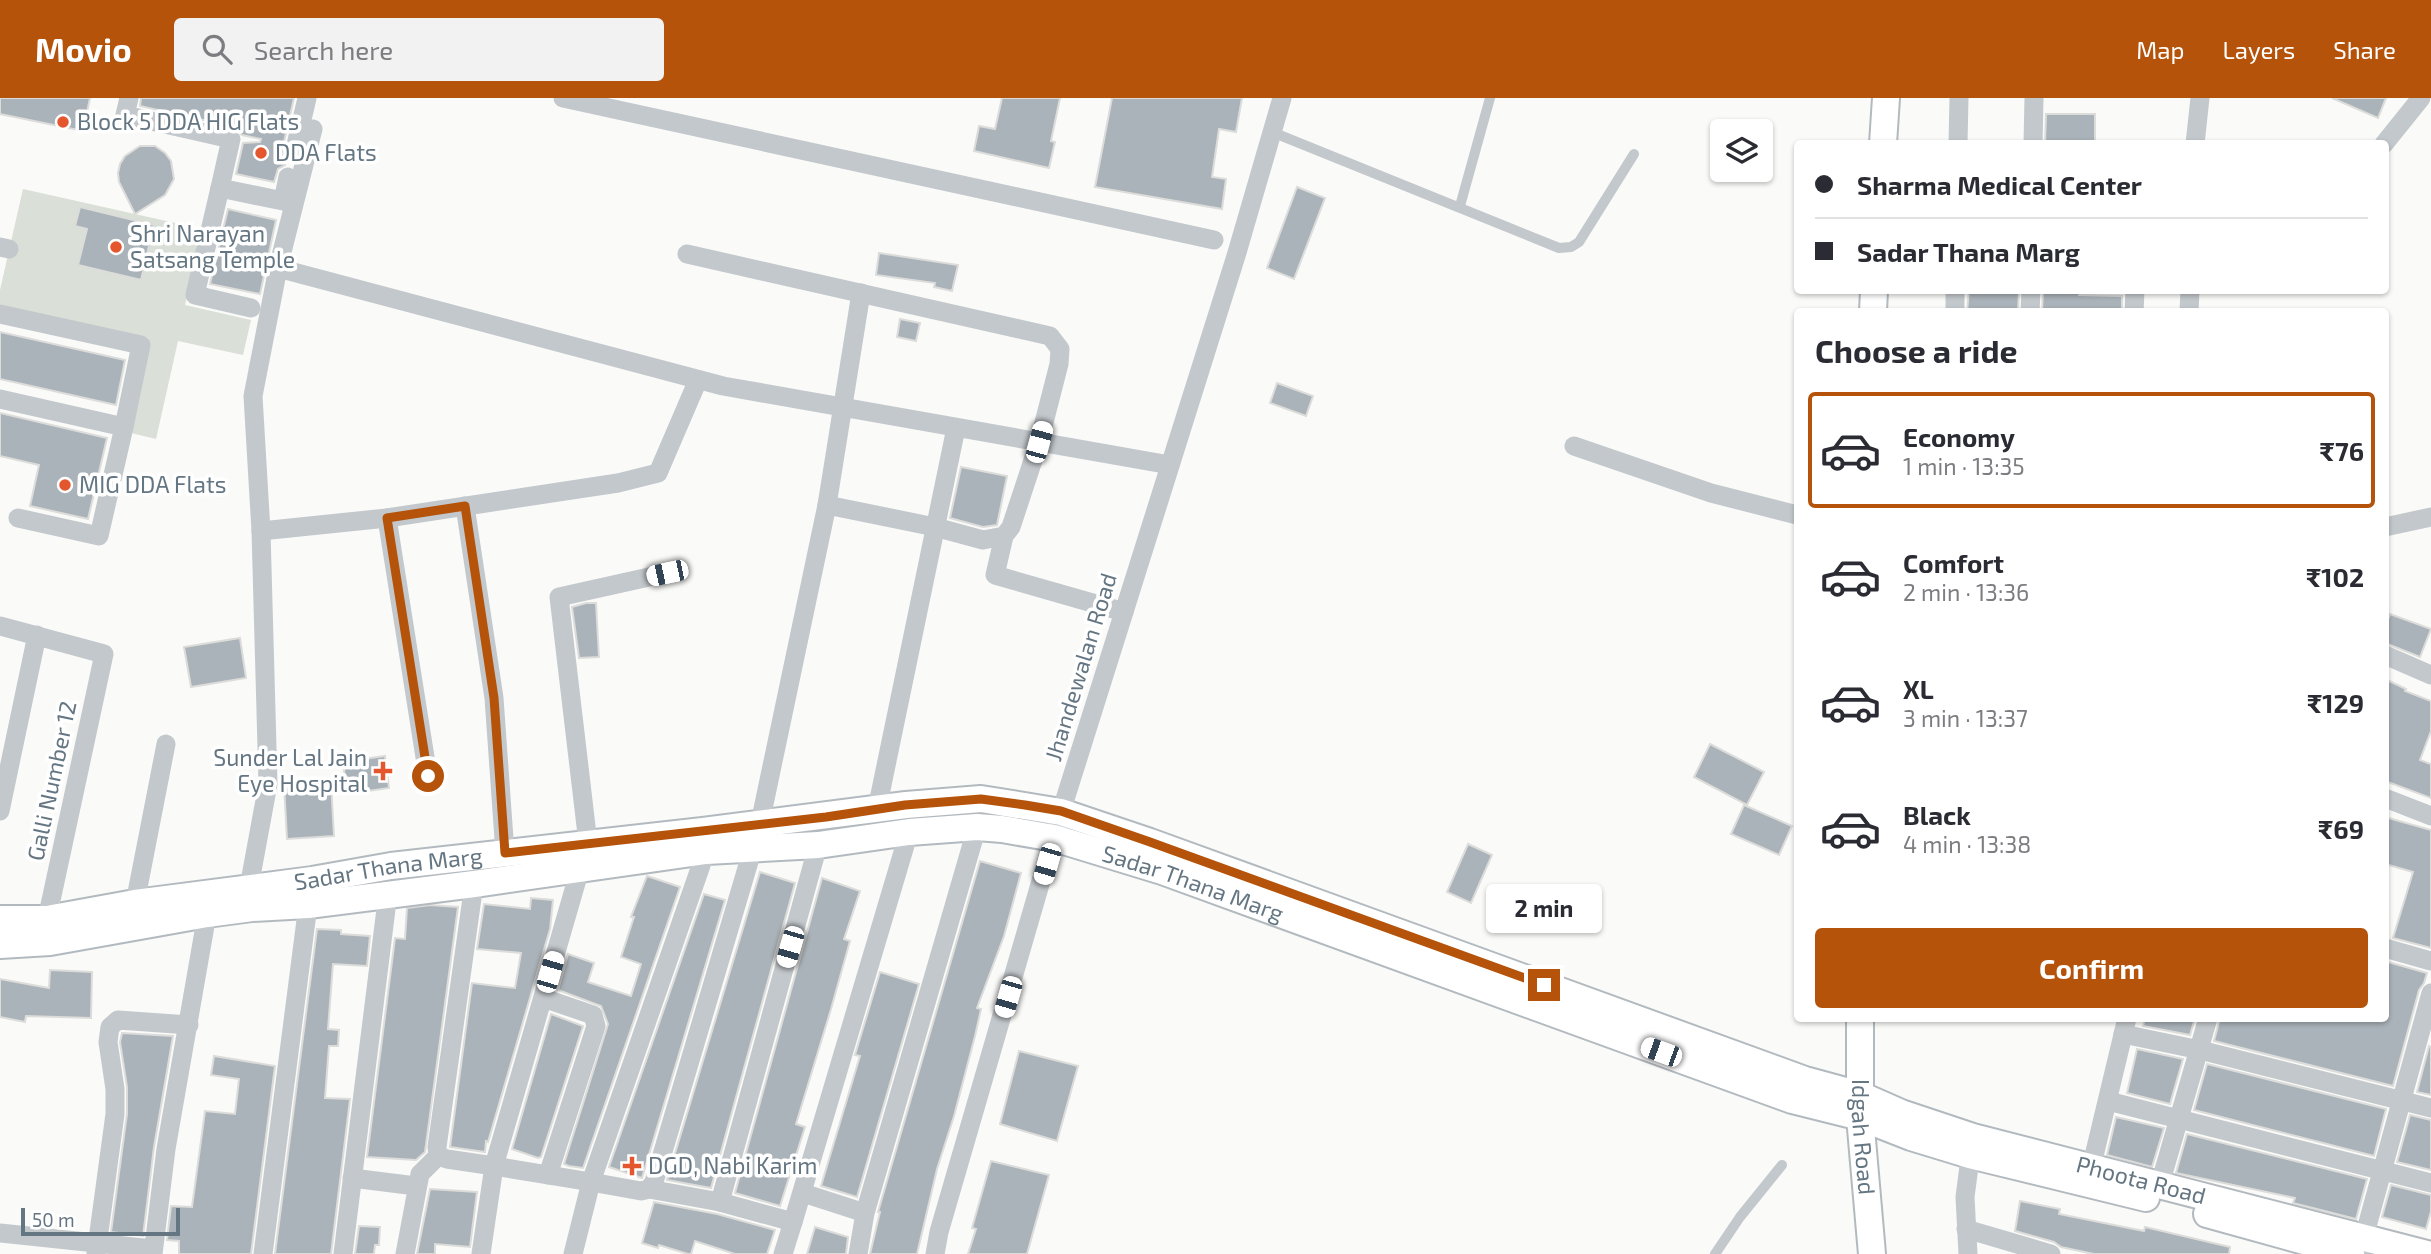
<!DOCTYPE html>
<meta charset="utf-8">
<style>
body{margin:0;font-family:"Exo 2",sans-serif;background:#f2f2f3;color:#2b2b33;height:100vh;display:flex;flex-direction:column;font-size:26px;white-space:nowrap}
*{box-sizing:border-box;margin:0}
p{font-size:23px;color:#7c7c81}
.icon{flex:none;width:38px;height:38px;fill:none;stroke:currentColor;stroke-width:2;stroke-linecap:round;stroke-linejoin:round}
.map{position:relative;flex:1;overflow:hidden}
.sheet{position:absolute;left:1794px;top:210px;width:595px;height:714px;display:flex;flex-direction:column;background:#fff;border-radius:7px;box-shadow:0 2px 5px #0004}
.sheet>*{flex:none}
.hud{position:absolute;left:1794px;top:42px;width:595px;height:154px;border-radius:7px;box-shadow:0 2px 5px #0004;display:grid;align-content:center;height:154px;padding:0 21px;background:#fff}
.tools{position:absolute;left:1710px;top:21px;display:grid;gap:14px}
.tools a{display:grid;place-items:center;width:63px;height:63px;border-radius:7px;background:#fff;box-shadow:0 2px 5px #0004;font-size:35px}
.scale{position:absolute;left:21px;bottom:18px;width:159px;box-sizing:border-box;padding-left:7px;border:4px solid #657683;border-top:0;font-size:19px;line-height:24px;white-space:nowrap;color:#657683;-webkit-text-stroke:5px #fff;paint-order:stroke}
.end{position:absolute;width:32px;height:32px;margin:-16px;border:9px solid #b45309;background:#fff;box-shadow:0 0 0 4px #fff}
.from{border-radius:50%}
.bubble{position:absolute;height:49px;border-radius:7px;background:#fff;box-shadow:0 2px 5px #0004;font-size:23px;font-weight:700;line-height:49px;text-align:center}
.car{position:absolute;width:21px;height:42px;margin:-21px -10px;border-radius:9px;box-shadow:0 0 5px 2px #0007;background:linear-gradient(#fff 24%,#345 0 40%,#fff 0 76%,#345 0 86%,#fff 0)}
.hud b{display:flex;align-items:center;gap:24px;height:66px;font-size:26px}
.hud b+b{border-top:2px solid #e1e1e2}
.hud i{width:18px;height:18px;background:#2b2b33}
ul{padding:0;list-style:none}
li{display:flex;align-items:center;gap:21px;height:116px;margin:0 14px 10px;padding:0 7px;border:4px solid transparent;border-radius:7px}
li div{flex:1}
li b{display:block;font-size:26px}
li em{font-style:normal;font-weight:700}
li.current{border-color:#b45309}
li>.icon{width:63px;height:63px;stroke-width:1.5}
h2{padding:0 21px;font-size:32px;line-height:84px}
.button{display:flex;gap:14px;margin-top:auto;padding:14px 21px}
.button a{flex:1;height:80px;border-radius:7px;background:#b45309;color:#fff;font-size:28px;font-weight:700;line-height:80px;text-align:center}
header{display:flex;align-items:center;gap:42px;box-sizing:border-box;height:98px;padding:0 35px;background:#b45309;color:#fff}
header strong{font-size:33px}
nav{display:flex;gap:38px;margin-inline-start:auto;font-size:24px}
.search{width:490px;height:63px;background:#f2f2f3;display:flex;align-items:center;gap:18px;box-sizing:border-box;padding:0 24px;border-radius:7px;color:#7c7c81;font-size:26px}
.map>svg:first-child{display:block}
.green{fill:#dadfd7}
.building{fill:#aab3b9;stroke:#dcdcda;stroke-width:2}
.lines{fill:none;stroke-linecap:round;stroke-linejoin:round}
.secondary-casing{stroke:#b3babf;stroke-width:30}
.lane{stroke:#c3c8cc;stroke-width:10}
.street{stroke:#c3c8cc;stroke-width:19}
.secondary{stroke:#fff;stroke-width:26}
.route{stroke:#b45309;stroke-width:9}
.poi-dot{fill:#e4572e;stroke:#fff;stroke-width:2.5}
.labels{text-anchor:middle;stroke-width:7;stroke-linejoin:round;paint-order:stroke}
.poi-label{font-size:23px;fill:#657683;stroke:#fff;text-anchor:start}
.street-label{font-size:23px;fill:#657683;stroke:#fff}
</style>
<header>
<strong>Movio</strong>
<div class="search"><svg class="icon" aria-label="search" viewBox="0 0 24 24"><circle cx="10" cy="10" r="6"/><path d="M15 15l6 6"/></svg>Search here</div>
<nav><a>Map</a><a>Layers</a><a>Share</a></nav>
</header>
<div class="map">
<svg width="2431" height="1156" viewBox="0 0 2431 1156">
<rect width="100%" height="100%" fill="#fafaf8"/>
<path class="green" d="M 23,91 L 202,131 L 185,207 L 251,222 L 243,257 L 178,243 L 156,341 L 127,334 L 148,240 L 0,207 L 0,192 Z"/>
<g class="building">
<path d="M 0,0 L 90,0 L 83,33 L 0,16 Z"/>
<path d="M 141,0 L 294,0 L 284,44 L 287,56 L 285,67 L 278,71 L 274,84 L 236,76 L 243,45 L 260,44 L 261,41 L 242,37 L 234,29 L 140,8 Z"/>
<path d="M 1002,0 L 1060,0 L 1051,43 L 1055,44 L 1049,70 L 974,53 L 979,28 L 995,31 Z"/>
<path d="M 1112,0 L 1242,0 L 1236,34 L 1219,31 L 1212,79 L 1226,81 L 1222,111 L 1095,89 Z"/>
<path d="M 2332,0 L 2386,0 L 2378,20 Z"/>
<path d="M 2046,16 L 2095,16 L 2095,46 L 2045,46 Z"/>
<path d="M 140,48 L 155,48 L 165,55 L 171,63 L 174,81 L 165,97 L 135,116 L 119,84 L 118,75 L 120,66 L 125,58 Z"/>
<path d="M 1297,89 L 1325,100 L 1294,181 L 1267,170 Z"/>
<path d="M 80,109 L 154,127 L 141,182 L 78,167 L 87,131 L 75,128 Z"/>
<path d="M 228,111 L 276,122 L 260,196 L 210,186 Z"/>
<path d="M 879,155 L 958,167 L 952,193 L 934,189 L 935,185 L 876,177 Z"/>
<path d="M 1969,192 L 2019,192 L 2018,214 L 1967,214 Z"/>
<path d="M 2043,192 L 2079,192 L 2079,197 L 2122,198 L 2122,214 L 2042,214 Z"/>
<path d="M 900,221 L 920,225 L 916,243 L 897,239 Z"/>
<path d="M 0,234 L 125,262 L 116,307 L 0,281 Z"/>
<path d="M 1277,285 L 1313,298 L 1306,318 L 1270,305 Z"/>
<path d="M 0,315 L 107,340 L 88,421 L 30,408 L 39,367 L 0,358 Z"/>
<path d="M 961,369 L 1007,378 L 997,427 L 983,429 L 950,420 Z"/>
<path d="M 586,505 L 596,505 L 599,559 L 579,560 L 572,509 Z"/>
<path d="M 2390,516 L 2431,531 L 2420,559 L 2385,545 L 2385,529 Z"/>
<path d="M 240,540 L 246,580 L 191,589 L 184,549 Z"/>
<path d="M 2385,581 L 2406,591 L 2405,593 L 2431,603 L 2431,633 L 2420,662 L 2431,666 L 2431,700 L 2385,683 Z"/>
<path d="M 1710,646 L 1764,674 L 1747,707 L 1694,679 Z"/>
<path d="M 385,658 L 389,690 L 347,696 L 343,664 Z"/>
<path d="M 331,684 L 334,738 L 287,741 L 284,687 Z"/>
<path d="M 1744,707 L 1792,728 L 1779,757 L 1731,736 Z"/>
<path d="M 2385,719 L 2431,732 L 2431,850 L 2393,840 L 2413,774 L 2385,766 Z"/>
<path d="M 1468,746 L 1492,757 L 1471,805 L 1447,794 Z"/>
<path d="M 980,763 L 1021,775 L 1004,838 L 977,910 L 981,911 L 975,938 L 954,1018 L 937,1071 L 917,1156 L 870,1156 L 880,1114 L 878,1114 Z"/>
<path d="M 760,774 L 795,785 L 711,1090 L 667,1082 Z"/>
<path d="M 647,778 L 680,789 L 583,1070 L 569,1068 L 564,1066 L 608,926 L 601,908 L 558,892 L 568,856 L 594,865 L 588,884 L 631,898 L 641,866 L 621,859 L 634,819 L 631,819 Z"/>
<path d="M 822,780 L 860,793 L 844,841 L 850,843 L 831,911 L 796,1026 L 805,1029 L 780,1108 L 735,1095 Z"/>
<path d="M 704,796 L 725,802 L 642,1080 L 609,1069 Z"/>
<path d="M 531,800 L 553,802 L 550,831 L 488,1044 L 486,1043 L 485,1054 L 450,1049 L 472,885 L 515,890 L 521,855 L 477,851 L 484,806 L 530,811 Z"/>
<path d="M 430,807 L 458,809 L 425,1054 L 416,1062 L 367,1059 L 395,840 L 405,841 L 407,810 Z"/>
<path d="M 317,831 L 341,832 L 341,836 L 370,838 L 367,868 L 333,866 L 328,931 L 339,932 L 338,948 L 329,948 L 325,1000 L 350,1001 L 331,1156 L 275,1156 Z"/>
<path d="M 2388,864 L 2427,875 L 2424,885 L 2419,892 L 2393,988 L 2214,943 L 2220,920 L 2385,920 L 2385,874 Z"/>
<path d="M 50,872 L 92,874 L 91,920 L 26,918 L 25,924 L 0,919 L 0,881 L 49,890 Z"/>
<path d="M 880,874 L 919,886 L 857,1099 L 821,1088 L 860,958 L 855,957 Z"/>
<path d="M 551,916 L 583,928 L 541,1059 L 538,1060 L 512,1051 Z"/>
<path d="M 2145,920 L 2195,920 L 2190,937 L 2143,928 Z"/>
<path d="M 122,935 L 173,938 L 154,1049 L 143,1138 L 111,1134 L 127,1016 L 127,989 L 120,944 Z"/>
<path d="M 2429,948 L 2431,949 L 2431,997 L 2417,994 Z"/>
<path d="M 2137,951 L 2183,961 L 2170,1006 L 2127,995 Z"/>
<path d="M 1019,953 L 1078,968 L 1057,1043 L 1000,1026 Z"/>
<path d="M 214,958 L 275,968 L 251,1156 L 179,1156 L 179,1143 L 167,1142 L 171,1108 L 192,1109 L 205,1013 L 235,1016 L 239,981 L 211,977 Z"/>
<path d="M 2207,966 L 2386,1011 L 2374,1058 L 2194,1012 Z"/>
<path d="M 2410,1017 L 2431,1022 L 2431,1072 L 2397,1064 Z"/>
<path d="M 2116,1019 L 2164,1030 L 2152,1069 L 2107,1057 Z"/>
<path d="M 2187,1036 L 2367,1081 L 2356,1121 L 2293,1105 L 2295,1100 L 2176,1075 Z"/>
<path d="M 991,1063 L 1049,1077 L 1027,1156 L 968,1156 L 976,1131 L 972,1130 Z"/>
<path d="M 2391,1087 L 2431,1097 L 2431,1113 L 2426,1131 L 2382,1119 Z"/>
<path d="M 430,1091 L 477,1094 L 470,1149 L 435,1146 L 435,1156 L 417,1156 Z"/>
<path d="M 2020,1103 L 2060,1111 L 2059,1116 L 2144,1133 L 2145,1129 L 2230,1149 L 2229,1156 L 2094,1156 L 2061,1149 L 2054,1144 L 2015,1133 Z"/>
<path d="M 654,1104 L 717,1116 L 775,1132 L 767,1156 L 735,1156 L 695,1143 L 691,1156 L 688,1156 L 659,1147 L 658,1150 L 642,1145 Z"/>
<path d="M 359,1128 L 380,1129 L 379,1147 L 375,1147 L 374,1156 L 355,1156 Z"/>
<path d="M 815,1129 L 848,1139 L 846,1156 L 807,1156 Z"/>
</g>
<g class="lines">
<defs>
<g id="secondary">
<path d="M 1883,46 L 1886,0"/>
<path d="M 1873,214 L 1874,192"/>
<path id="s1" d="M 0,821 L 47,821 L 135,805 L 312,782 L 391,768 L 703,733 L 906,707 L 981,701 L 1061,714 L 1150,744 L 1805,982 L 1860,997 L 1901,1015 L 1973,1039 L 2427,1156"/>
<path id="s2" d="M 0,847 L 50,844 L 207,816 L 252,810 L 308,807 L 474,786 L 706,753 L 818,747 L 909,734 L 977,729 L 1002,731 L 1054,740 L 1162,773 L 1792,1002 L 1860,1019 L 1911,1039 L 1970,1057 L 2146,1100"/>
<path id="s3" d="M 1860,920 L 1860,1019 L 1872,1156"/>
<path d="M 2207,1116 L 2351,1156"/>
</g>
</defs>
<use href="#secondary" class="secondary-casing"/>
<g class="lane">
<path d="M 1272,34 L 1559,150 L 1571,149 L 1579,144 L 1634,56"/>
<path d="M 1460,108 L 1490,0"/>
<path d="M 1715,1156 L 1740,1119 L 1782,1067"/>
</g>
<g class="street">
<path d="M 129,0 L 125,17 L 231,41 L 220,90"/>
<path d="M 563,0 L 1214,142"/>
<path d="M 1958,46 L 1959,0"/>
<path d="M 2033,46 L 2034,0"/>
<path d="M 2195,46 L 2200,0"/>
<path d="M 2384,46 L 2421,0"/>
<path d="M 296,47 L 307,0"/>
<path d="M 0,149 L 9,151"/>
<path d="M 687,156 L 1050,238 L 1060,251 L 1059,266 L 1039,344 L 1011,429 L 1004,438 L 983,442 L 935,429 L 827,407"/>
<path d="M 278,170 L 723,288 L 1170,367"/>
<path d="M 251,210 L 195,197 L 220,90 L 283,103 L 288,79"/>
<path d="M 1955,214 L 1955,192"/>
<path d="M 2030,214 L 2031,192"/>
<path d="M 2134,214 L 2135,192"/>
<path d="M 2189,214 L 2190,192"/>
<path d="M 0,216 L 141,247 L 124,329"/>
<path d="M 0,301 L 124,329 L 99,438 L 18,420"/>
<path d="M 1574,348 L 1711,395 L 1797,417"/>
<path d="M 465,408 L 494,600 L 505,755"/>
<path d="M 387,420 L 428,678"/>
<path d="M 2385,429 L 2431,419"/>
<path d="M 261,433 L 387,420 L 618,385 L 658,375 L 698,282"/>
<path d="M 1004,438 L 995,477 L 1124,514"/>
<path d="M 0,528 L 104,556 L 47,821"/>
<path d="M 2385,557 L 2431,577"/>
<path d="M 2385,700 L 2431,718"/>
<path d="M 877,711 L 956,330"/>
<path d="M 0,713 L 37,537"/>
<path d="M 760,725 L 827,407 L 861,195"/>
<path d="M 588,745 L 559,499 L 667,475"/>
<path d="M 818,747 L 720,1104 L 793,1124 L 909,734"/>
<path d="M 706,753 L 591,1084 L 641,1093 L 649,1091 L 654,1084 L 753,750"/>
<path d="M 474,786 L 437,1049 L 438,1058 L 447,1061 L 494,1068 L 580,771"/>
<path d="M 249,789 L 268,686 L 261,433 L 253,298 L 278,170 L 313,31"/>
<path d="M 135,805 L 166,646"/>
<path d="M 2385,850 L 2431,863"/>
<path d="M 543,900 L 593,917 L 596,928 L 548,1077"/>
<path d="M 2123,936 L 2200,952 L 2431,1010"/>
<path d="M 2108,1003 L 2431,1085"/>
<path d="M 352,1080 L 416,1088"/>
<path d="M 2088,1083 L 2127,920"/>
<path d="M 2160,1086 L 2208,920"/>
<path d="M 649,1091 L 720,1104"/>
<path d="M 803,1095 L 865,1115"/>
<path d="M 1966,1131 L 2051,1156"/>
<path d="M 0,1135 L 153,1151"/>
<path d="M 2361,1150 L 2431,895"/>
<path d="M 96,1156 L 115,1016 L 115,991 L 108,944 L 110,929 L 118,922 L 189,927"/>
<path d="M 153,1156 L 166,1051 L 209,805"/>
<path d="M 263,1156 L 308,807"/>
<path d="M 343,1156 L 388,795"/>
<path d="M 405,1156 L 420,1076 L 438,1058"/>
<path d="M 481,1156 L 494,1068 L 591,1084 L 573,1156"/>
<path d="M 783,1156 L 793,1124"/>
<path d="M 858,1156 L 865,1115 L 977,729"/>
<path d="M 935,1156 L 939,1134 L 1061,714 L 1236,158 L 1282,0"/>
<path d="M 1968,1156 L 1965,1099 L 1972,1045"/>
</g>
<use href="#secondary" class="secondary"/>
</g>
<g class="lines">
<path class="route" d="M 428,678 L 387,420 L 465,408 L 494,600 L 505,755 L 826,719 L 905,707 L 981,701 L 1025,707 L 1061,713 L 1150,744 L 1544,887"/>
</g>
<g class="poi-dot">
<circle cx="63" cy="24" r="7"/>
<circle cx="261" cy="55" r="7"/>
<circle cx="116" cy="149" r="7"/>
<circle cx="65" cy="387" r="7"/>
<path d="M379.5 662.5h7v7h7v7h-7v7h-7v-7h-7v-7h7z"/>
<path d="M628.5 1057.5h7v7h7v7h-7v7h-7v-7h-7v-7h7z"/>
</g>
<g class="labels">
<g class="poi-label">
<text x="77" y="32">Block 5 DDA HIG Flats</text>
<text x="275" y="63">DDA Flats</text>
<text x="130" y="144">Shri Narayan<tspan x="130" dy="26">Satsang Temple</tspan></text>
<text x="79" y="395">MIG DDA Flats</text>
<text x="367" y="668" text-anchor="end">Sunder Lal Jain<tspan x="367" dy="26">Eye Hospital</tspan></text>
<text x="648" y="1076">DGD, Nabi Karim</text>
</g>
<g class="street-label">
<text transform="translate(1081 569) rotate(-73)" y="8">Jhandewalan Road</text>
<text transform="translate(52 683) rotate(-78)" y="8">Galli Number 12</text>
<text dy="8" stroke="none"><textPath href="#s1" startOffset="392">Sadar Thana Marg</textPath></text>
<text dy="8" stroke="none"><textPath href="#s2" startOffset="1209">Sadar Thana Marg</textPath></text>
<text dy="8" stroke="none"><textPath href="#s3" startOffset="119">Idgah Road</textPath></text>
<text dy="8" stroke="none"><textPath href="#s1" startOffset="2212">Phoota Road</textPath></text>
</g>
</g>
</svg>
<div class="tools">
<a><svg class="icon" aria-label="layers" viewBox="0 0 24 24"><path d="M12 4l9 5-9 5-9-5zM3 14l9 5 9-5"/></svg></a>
</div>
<div class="scale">50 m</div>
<i class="end from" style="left:428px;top:678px"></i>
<i class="end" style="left:1544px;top:887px"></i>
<div class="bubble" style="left:1486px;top:786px;width:116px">2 min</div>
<i class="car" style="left:1039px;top:344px;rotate:15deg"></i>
<i class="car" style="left:667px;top:475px;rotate:258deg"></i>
<i class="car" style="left:1047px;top:766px;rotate:196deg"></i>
<i class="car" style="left:790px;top:849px;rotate:196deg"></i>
<i class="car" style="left:550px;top:874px;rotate:16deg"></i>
<i class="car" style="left:1008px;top:899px;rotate:196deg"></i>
<i class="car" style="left:1661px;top:954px;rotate:290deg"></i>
<div class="hud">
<b><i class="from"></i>Sharma Medical Center</b>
<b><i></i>Sadar Thana Marg</b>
</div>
<section class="sheet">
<h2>Choose a ride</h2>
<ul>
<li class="current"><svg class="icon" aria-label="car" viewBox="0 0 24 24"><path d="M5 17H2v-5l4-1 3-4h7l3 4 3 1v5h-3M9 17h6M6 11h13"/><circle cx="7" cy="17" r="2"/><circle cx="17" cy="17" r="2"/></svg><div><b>Economy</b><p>1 min · 13:35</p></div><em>₹76</em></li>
<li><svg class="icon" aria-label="car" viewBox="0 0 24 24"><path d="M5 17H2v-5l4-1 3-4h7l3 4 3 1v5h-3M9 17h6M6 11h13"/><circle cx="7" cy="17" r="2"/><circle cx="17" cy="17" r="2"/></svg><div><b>Comfort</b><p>2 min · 13:36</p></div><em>₹102</em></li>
<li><svg class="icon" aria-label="car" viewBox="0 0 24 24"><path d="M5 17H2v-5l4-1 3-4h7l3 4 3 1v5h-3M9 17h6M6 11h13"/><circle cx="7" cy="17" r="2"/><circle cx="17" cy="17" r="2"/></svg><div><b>XL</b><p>3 min · 13:37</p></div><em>₹129</em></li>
<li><svg class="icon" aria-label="car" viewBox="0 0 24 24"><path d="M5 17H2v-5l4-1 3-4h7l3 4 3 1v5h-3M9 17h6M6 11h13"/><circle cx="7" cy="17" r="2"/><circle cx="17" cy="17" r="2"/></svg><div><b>Black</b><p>4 min · 13:38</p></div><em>₹69</em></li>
</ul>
<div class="button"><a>Confirm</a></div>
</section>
</div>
